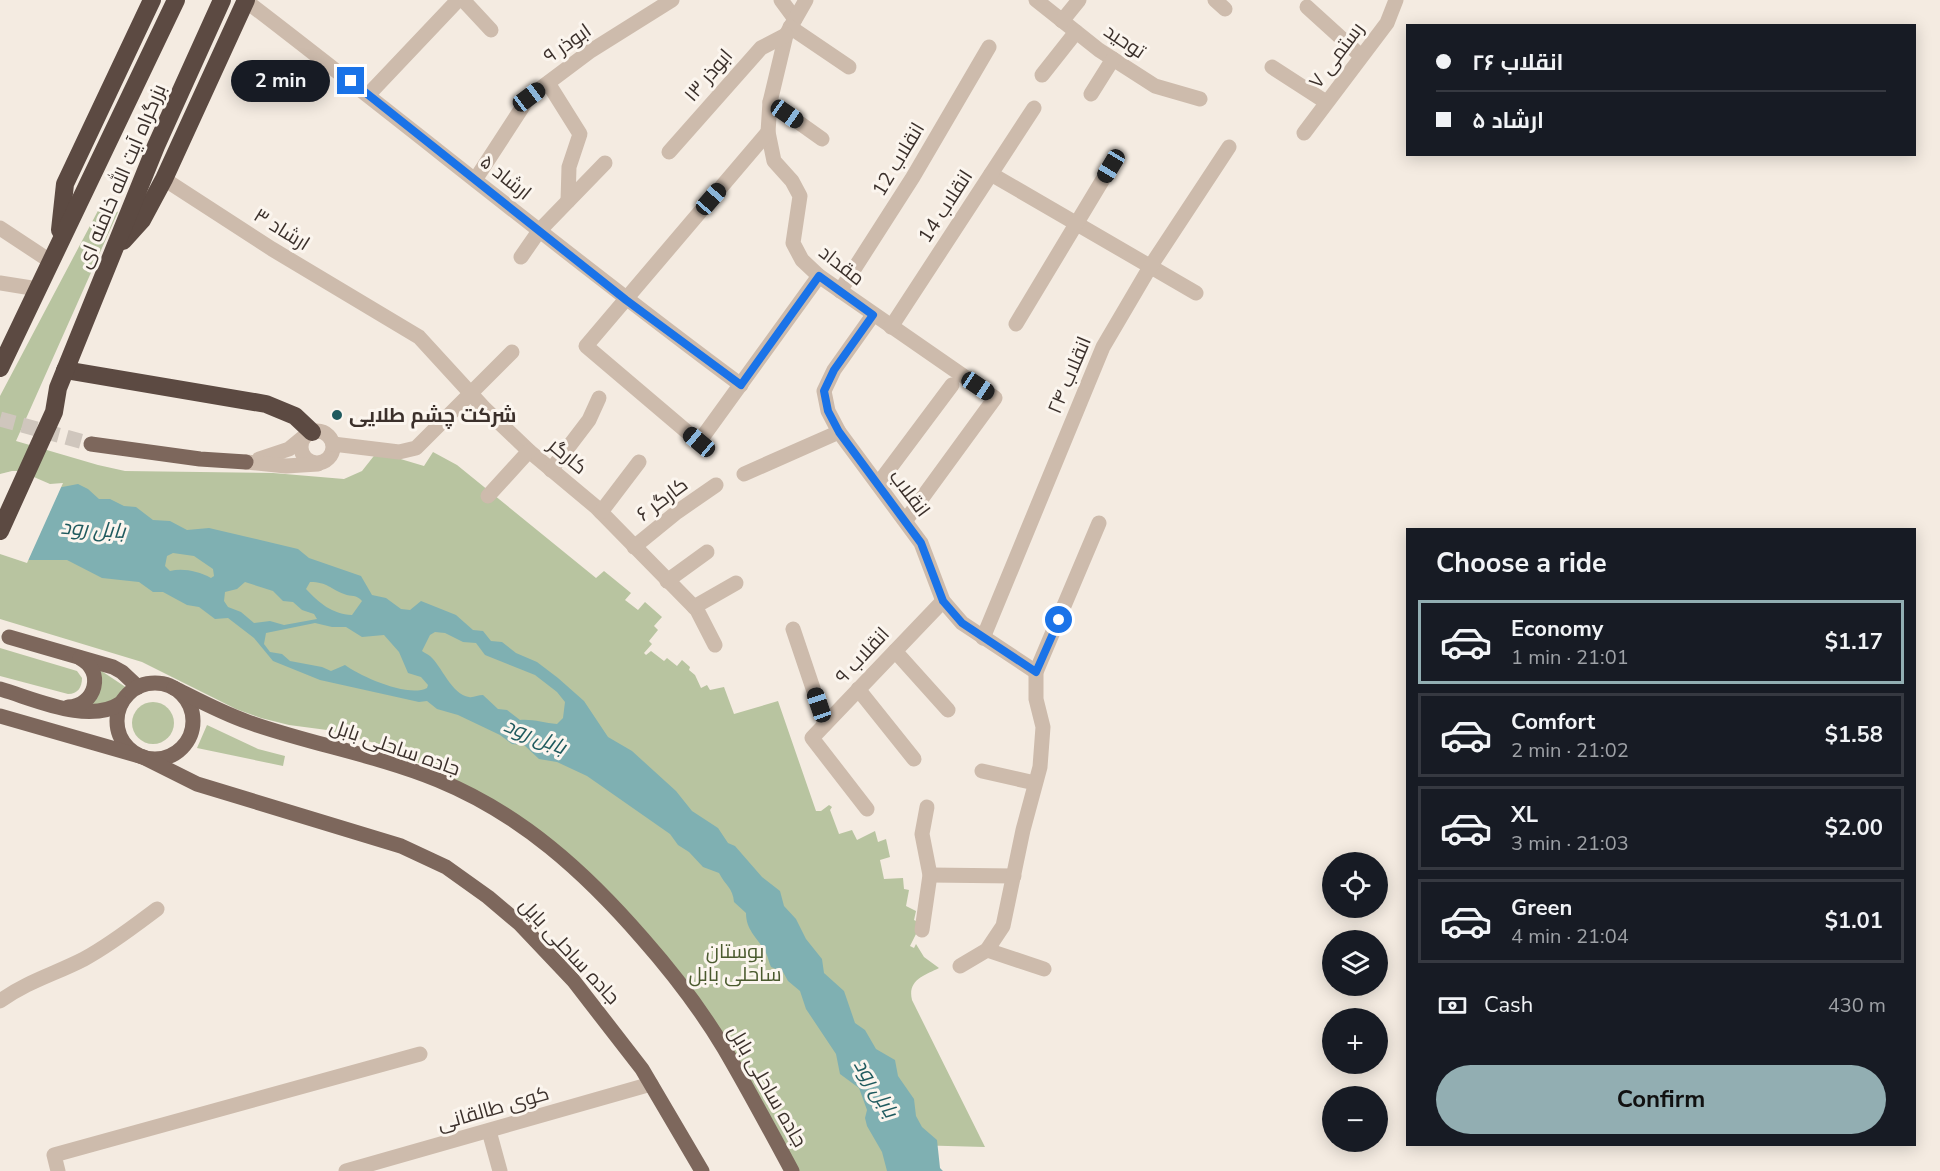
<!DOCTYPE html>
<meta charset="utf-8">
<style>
body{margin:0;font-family:"Nunito Sans",Cairo,sans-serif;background:#242831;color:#f1f3f6;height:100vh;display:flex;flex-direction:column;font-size:22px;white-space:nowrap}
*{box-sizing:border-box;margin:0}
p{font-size:20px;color:#9ea1a6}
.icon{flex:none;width:33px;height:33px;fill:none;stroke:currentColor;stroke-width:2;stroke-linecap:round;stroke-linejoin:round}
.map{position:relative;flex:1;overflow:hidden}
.details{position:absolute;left:1406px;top:528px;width:510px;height:618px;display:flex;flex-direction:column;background:#171b24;border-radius:0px;box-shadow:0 3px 15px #0003}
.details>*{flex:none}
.top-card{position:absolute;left:1406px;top:24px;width:510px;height:132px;border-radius:0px;box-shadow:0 3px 15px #0003;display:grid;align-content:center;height:132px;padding:0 30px;background:#171b24}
.buttons{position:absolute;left:1322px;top:852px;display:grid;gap:12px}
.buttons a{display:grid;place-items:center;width:66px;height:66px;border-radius:50%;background:#171b24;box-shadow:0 3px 15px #0003;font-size:30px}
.end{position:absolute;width:27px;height:27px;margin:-14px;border:8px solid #1a73e8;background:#fff;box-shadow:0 0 0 3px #fff}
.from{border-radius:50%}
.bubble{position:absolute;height:42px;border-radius:21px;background:#171b24;box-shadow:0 3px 15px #0003;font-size:20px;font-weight:700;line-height:42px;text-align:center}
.car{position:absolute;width:18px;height:36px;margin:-18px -9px;border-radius:8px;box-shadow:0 0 4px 2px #0007;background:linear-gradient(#222 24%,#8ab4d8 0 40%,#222 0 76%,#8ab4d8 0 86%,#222 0)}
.top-card b{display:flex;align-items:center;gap:21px;height:57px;font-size:22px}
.top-card b+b{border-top:2px solid #363941}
.top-card i{width:15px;height:15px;background:#f1f3f6}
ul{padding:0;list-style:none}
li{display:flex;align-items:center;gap:18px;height:84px;margin:0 12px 9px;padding:0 18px;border:3px solid #363941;border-radius:0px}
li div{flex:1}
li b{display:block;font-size:22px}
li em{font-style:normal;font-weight:700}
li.selected{border-color:#92aeb2}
li>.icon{width:54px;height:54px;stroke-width:1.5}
h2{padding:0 30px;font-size:27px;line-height:72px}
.pay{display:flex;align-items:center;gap:15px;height:66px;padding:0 30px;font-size:22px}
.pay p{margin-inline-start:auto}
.primary-button{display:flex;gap:12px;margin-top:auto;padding:12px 30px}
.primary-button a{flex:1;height:69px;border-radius:36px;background:#92aeb2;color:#111;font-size:24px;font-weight:700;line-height:69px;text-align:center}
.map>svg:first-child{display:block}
.green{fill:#b8c4a0}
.water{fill:#7fb0b2;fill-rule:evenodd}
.pier{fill:#f4ebe1}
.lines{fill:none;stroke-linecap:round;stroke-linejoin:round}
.major-tunnel{stroke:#cfc6bd;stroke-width:15;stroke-dasharray:15 8;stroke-linecap:butt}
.minor{stroke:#cdbbac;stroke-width:15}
.major{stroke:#7d675c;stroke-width:15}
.highway{stroke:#5c4a42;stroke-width:18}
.route{stroke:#1a73e8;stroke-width:8}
.poi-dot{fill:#1f5a5e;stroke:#fbf5ee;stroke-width:2}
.labels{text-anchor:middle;stroke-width:6;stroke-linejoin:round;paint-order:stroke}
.street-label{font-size:20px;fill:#3b302b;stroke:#fbf5ee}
.poi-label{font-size:20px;font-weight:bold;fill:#3b302b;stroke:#fbf5ee;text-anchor:start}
.park-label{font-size:20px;fill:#4a5a2e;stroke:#fbf5ee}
.water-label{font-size:21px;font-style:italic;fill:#1f5a5e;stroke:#fbf5ee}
</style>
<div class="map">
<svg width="1940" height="1171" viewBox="0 0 1940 1171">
<rect width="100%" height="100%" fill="#f4ebe1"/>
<g class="green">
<path d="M 101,205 L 118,212 L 16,441 L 98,465 L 125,471 L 273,473 L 344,479 L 362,471 L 377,452 L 424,466 L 433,452 L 457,465 L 596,578 L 604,571 L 631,593 L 625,600 L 638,610 L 645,602 L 662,617 L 654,626 L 658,630 L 649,641 L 652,644 L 644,653 L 646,655 L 651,651 L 664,661 L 667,658 L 677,666 L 682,660 L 690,667 L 689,670 L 695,675 L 701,688 L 707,685 L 710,690 L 724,687 L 734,714 L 778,701 L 816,811 L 821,811 L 829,805 L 832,807 L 830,810 L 839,834 L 852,830 L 857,840 L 875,831 L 878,842 L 886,839 L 890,857 L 880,860 L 884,879 L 903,878 L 904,889 L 909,890 L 906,906 L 916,911 L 914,920 L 918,922 L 917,932 L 910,946 L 914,948 L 916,944 L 924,957 L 939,968 C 925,975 907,980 912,1000 L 985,1147 L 911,1145 L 919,1171 L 792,1171 L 723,1047 L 613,904 L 499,810 L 415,761 L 382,745 L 327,730 L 289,725 L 261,718 L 236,709 L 142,662 L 0,619 L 0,396 Z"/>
<path d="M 0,648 L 77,671 L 82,678 C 82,687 78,694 68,694 L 0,676 Z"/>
<path d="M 97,668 L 127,688 L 113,702 L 91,705 Z"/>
<circle cx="153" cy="723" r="21"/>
<path d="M 207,725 L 258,749 L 285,756 L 283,766 L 197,748 Z"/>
</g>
<path class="water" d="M 78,484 L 88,489 L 99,499 L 110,499 L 124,506 L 136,507 L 153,520 L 170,521 L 187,530 L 209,528 L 298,549 L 309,558 L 361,576 L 372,595 L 386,598 L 401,609 L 410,610 L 421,601 L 456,615 L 473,630 L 483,631 L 491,641 L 502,642 L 516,653 L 537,662 L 558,678 L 584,701 L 608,737 L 632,751 L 676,791 L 692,811 L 718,828 L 728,843 L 735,846 L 762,877 L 780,891 L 784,906 L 796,919 L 806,939 L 822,959 L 824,973 L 844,991 L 855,1023 L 865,1030 L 876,1049 L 895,1060 L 898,1076 L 914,1099 L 916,1116 L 922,1127 L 937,1140 L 940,1168 L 943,1171 L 887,1171 L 882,1152 L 867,1126 L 865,1118 L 867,1110 L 859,1088 L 840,1074 L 836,1054 L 806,1009 L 800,991 L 788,981 L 783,972 L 771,967 C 769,963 768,957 766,953 C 758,938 746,931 746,913 L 734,902 C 733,888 725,885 719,873 L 703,867 L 689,852 L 678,845 L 670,834 L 587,776 L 557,762 L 539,759 L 524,745 L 512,744 L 500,735 L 458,715 L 437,709 L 427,701 L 419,702 L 320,680 L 273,661 L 254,638 L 228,618 L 215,619 L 199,607 L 187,605 L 163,592 L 153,592 L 139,582 L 102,578 L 67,560 L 28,560 L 57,488 ZM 173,553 L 194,556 L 213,569 L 214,576 L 211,578 C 198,571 183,568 170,571 L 165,566 L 167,556 ZM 245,582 L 273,591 L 283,601 L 293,602 L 302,610 L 314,614 L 317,619 L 284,625 L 270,621 L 254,623 L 241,612 L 228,607 L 224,601 L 225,592 L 237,589 ZM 310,582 C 328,582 330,589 344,594 C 352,597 356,594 362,601 L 352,615 C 332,614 319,603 306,589 ZM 315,623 L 332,627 L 346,627 L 362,637 L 384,635 L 399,652 L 408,673 L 421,677 L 428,685 L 427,688 C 408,698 360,676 345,665 L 331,671 L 322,667 L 290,661 L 282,654 L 270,652 L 264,644 L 266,633 ZM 435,632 L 445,633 L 463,642 L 476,643 L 485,655 L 535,675 L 557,692 L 565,702 L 563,718 L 557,724 C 544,723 533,719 520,720 L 507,710 L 498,709 L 483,695 C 478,695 473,698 469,697 C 452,695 441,665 430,656 C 428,654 424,653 422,651 L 430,635 Z"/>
<path class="pier" d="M 12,471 L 20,471 L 50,484 L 63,483 L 27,563 L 0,554 L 0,474 Z"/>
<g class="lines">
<path class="major-tunnel" d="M 0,419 L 91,444"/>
<g class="minor">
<path d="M 463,0 L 491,30"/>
<path d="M 781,0 L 795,19"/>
<path d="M 806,0 L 786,35 L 770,102 L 768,132 L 774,161 L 792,181 L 800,196 L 793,243 L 802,260 L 819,276 L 995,398 L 906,520"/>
<path d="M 1036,0 L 1099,50 L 1155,86 L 1200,99"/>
<path d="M 1215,0 L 1225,9"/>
<path d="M 246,1 C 412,128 573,261 741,385"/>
<path d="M 1307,7 L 1361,56"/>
<path d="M 1062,21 L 1079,0"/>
<path d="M 790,27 L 849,67"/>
<path d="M 1272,67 L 1326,102"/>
<path d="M 1042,75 L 1076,32"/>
<path d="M 548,83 L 580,134 L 569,167 L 568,201"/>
<path d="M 1091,94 L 1113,59"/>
<path d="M 368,95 L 458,0"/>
<path d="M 770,102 L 822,139"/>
<path d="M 768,132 L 586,346 L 699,442 L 819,276"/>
<path d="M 1304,133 L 1387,23 L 1396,0"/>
<path d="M 669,152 L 761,48 L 786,35"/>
<path d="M 991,174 L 1196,293"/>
<path d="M 164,179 L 272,249 L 419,337 L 485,409 L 529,451 L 596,507 L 697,610 L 715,645"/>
<path d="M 475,180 L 529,97 L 589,52 L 672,0"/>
<path d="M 0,228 L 50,261"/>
<path d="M 521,257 L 539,231 L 605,163"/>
<path d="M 0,283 L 38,289"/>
<path d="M 840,291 L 913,177 L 989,47"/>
<path d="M 873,315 L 834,370 L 824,391 L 828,411 L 839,432 L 921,543 L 943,601 L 962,623 L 1036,672"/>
<path d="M 1016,324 L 1111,166"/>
<path d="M 891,327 L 1034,108"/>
<circle cx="317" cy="447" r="16"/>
<path d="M 333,444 L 399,452 L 416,448 L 512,352"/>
<path d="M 259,459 L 289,449 L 306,435"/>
<path d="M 246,462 L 286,466 L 318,464"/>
<path d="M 551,470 L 589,420 L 599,398"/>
<path d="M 744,474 L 839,432"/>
<path d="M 878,484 L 952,385"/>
<path d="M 488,496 L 529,451"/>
<path d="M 601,512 L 639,462"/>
<path d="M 634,547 L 677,512 L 716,485"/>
<path d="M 667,581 L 707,552"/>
<path d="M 694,607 L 736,583"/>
<path d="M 793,629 L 825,724"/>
<path d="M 983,638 L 1103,347 L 1150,267 L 1229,147"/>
<path d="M 895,651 L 948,710"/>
<path d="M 858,689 L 914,759"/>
<path d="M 982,771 L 1035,783"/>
<path d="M 867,809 L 812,738 L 943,601"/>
<path d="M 930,875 L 1014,876"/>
<path d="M 922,930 L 930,875 L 922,834 L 927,807"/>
<path d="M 987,950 L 1044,969"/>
<path d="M 960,966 L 987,950 L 1003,926 L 1023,830 L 1040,767 L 1043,727 L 1036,699 L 1036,672 L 1099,523"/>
<path d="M 0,1001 C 28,981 55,974 84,959 C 110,945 133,927 157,909"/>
<path d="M 489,1131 L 500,1171"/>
<path d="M 58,1171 L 54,1155 L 420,1054"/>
<path d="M 346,1171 L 651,1084"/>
</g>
<g class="major">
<path d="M 91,444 L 200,459 L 246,462"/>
<path d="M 9,637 L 113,667 L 122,672 L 138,687"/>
<circle cx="155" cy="721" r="38"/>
<path d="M 174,688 C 198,700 222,713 248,722 C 310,744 377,755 438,780 C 521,814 585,872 643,939 C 673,973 701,1010 724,1048 C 748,1089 770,1130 792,1171"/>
<path d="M 0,689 C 35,699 89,725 121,703"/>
<path d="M 68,707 C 96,706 105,671 80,658"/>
<path d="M 0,716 L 143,757 L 197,784 L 401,846 L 446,867 L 488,897 L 520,924 L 573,980 L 642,1069 L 702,1171"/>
</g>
<g class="highway">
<path d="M 60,230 L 65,184 L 152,0"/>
<path d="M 123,241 L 142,220 L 164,179 L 246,0"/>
<path d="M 0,368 L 176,0"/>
<path d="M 65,370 L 266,404 L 295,416 L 312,432"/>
<path d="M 0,531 L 54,412 L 58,388 L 156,146 L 222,0"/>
</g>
</g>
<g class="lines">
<path class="route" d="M 351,81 L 626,300 L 741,385 L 819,276 L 873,315 L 834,370 L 824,391 L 828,411 L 839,432 L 921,543 L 943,601 L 962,623 L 1036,672 L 1059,620"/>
</g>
<circle class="poi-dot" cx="337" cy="415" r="6"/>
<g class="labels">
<g class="street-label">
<text transform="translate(1125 41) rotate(34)" y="7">توحید</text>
<text transform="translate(567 43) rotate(-35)" y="7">ابوذر ۹</text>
<text transform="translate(1336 55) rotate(-53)" y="7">رستمی ۷</text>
<text transform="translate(708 75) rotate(-49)" y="7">ابوذر ۱۳</text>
<text transform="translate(898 159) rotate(-59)" y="7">انقلاب 12</text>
<text transform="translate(121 176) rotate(-67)" y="7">بزرگراه آیت الله خامنه ای</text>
<text transform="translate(506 177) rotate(39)" y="7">ارشاد ۵</text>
<text transform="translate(945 206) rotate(-57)" y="7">انقلاب 14</text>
<text transform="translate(282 229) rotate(32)" y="7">ارشاد ۳</text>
<text transform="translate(842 265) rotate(38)" y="7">مقداد</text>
<text transform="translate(1069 375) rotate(-67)" y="7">انقلاب ۲۴</text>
<text transform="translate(568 456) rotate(40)" y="7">کارگر</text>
<text transform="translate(910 493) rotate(53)" y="7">انقلاب</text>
<text transform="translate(662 499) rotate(-37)" y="7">کارگر ۶</text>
<text transform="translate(862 655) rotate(-47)" y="7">انقلاب ۹</text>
<text transform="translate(395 747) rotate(19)" y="7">جاده ساحلی بابل</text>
<text transform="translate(570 951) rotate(47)" y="7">جاده ساحلی بایل</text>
<text transform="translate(768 1086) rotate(60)" y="7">جاده ساحلی بابل</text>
<text transform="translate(493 1108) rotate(-16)" y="7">کوی طالقانی</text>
</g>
<g class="poi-label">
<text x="349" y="422">شرکت چشم طلایی</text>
</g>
<g class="park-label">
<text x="735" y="958">بوستان<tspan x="735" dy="23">ساحلی بابل</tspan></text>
</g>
<g class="water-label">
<text transform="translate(93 529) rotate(4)" y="7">بابل رود</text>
<text transform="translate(535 736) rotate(22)" y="7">بابل رود</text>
<text transform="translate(876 1088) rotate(59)" y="7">بابل رود</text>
</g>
</g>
</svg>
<div class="buttons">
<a><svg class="icon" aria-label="locate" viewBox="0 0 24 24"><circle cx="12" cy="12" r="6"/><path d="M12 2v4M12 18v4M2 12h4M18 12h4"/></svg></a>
<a><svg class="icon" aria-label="layers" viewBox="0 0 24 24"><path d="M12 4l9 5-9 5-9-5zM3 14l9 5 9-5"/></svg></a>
<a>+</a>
<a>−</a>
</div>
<i class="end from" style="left:1059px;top:620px"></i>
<i class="end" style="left:351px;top:81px"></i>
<div class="bubble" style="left:231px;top:60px;width:99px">2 min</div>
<i class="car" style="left:529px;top:97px;rotate:53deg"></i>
<i class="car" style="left:787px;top:114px;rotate:125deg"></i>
<i class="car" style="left:1111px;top:166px;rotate:211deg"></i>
<i class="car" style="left:711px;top:199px;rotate:41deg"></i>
<i class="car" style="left:978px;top:386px;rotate:124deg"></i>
<i class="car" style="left:699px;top:442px;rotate:310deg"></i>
<i class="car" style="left:819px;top:705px;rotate:341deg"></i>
<div class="top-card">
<b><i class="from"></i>انقلاب ۲۶</b>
<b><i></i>ارشاد ۵</b>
</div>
<section class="details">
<h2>Choose a ride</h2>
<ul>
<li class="selected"><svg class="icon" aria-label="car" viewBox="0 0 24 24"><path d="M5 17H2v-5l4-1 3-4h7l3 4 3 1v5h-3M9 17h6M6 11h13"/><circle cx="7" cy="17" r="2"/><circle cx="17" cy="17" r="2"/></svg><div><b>Economy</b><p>1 min · 21:01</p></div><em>$1.17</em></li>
<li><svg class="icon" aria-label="car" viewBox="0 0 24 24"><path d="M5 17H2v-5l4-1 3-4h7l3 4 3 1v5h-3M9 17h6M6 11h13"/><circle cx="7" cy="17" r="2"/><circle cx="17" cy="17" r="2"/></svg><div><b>Comfort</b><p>2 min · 21:02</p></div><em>$1.58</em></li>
<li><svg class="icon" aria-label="car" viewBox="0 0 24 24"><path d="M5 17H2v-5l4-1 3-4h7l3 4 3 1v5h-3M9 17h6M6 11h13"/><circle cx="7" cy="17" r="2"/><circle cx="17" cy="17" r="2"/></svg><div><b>XL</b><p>3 min · 21:03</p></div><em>$2.00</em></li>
<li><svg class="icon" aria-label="car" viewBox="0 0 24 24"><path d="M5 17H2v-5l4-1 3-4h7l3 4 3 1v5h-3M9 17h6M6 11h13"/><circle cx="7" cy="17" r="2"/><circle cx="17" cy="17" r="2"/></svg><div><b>Green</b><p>4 min · 21:04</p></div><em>$1.01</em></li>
</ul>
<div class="pay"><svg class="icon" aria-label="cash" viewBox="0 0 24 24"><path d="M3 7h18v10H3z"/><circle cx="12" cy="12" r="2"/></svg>Cash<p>430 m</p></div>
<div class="primary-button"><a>Confirm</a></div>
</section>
</div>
